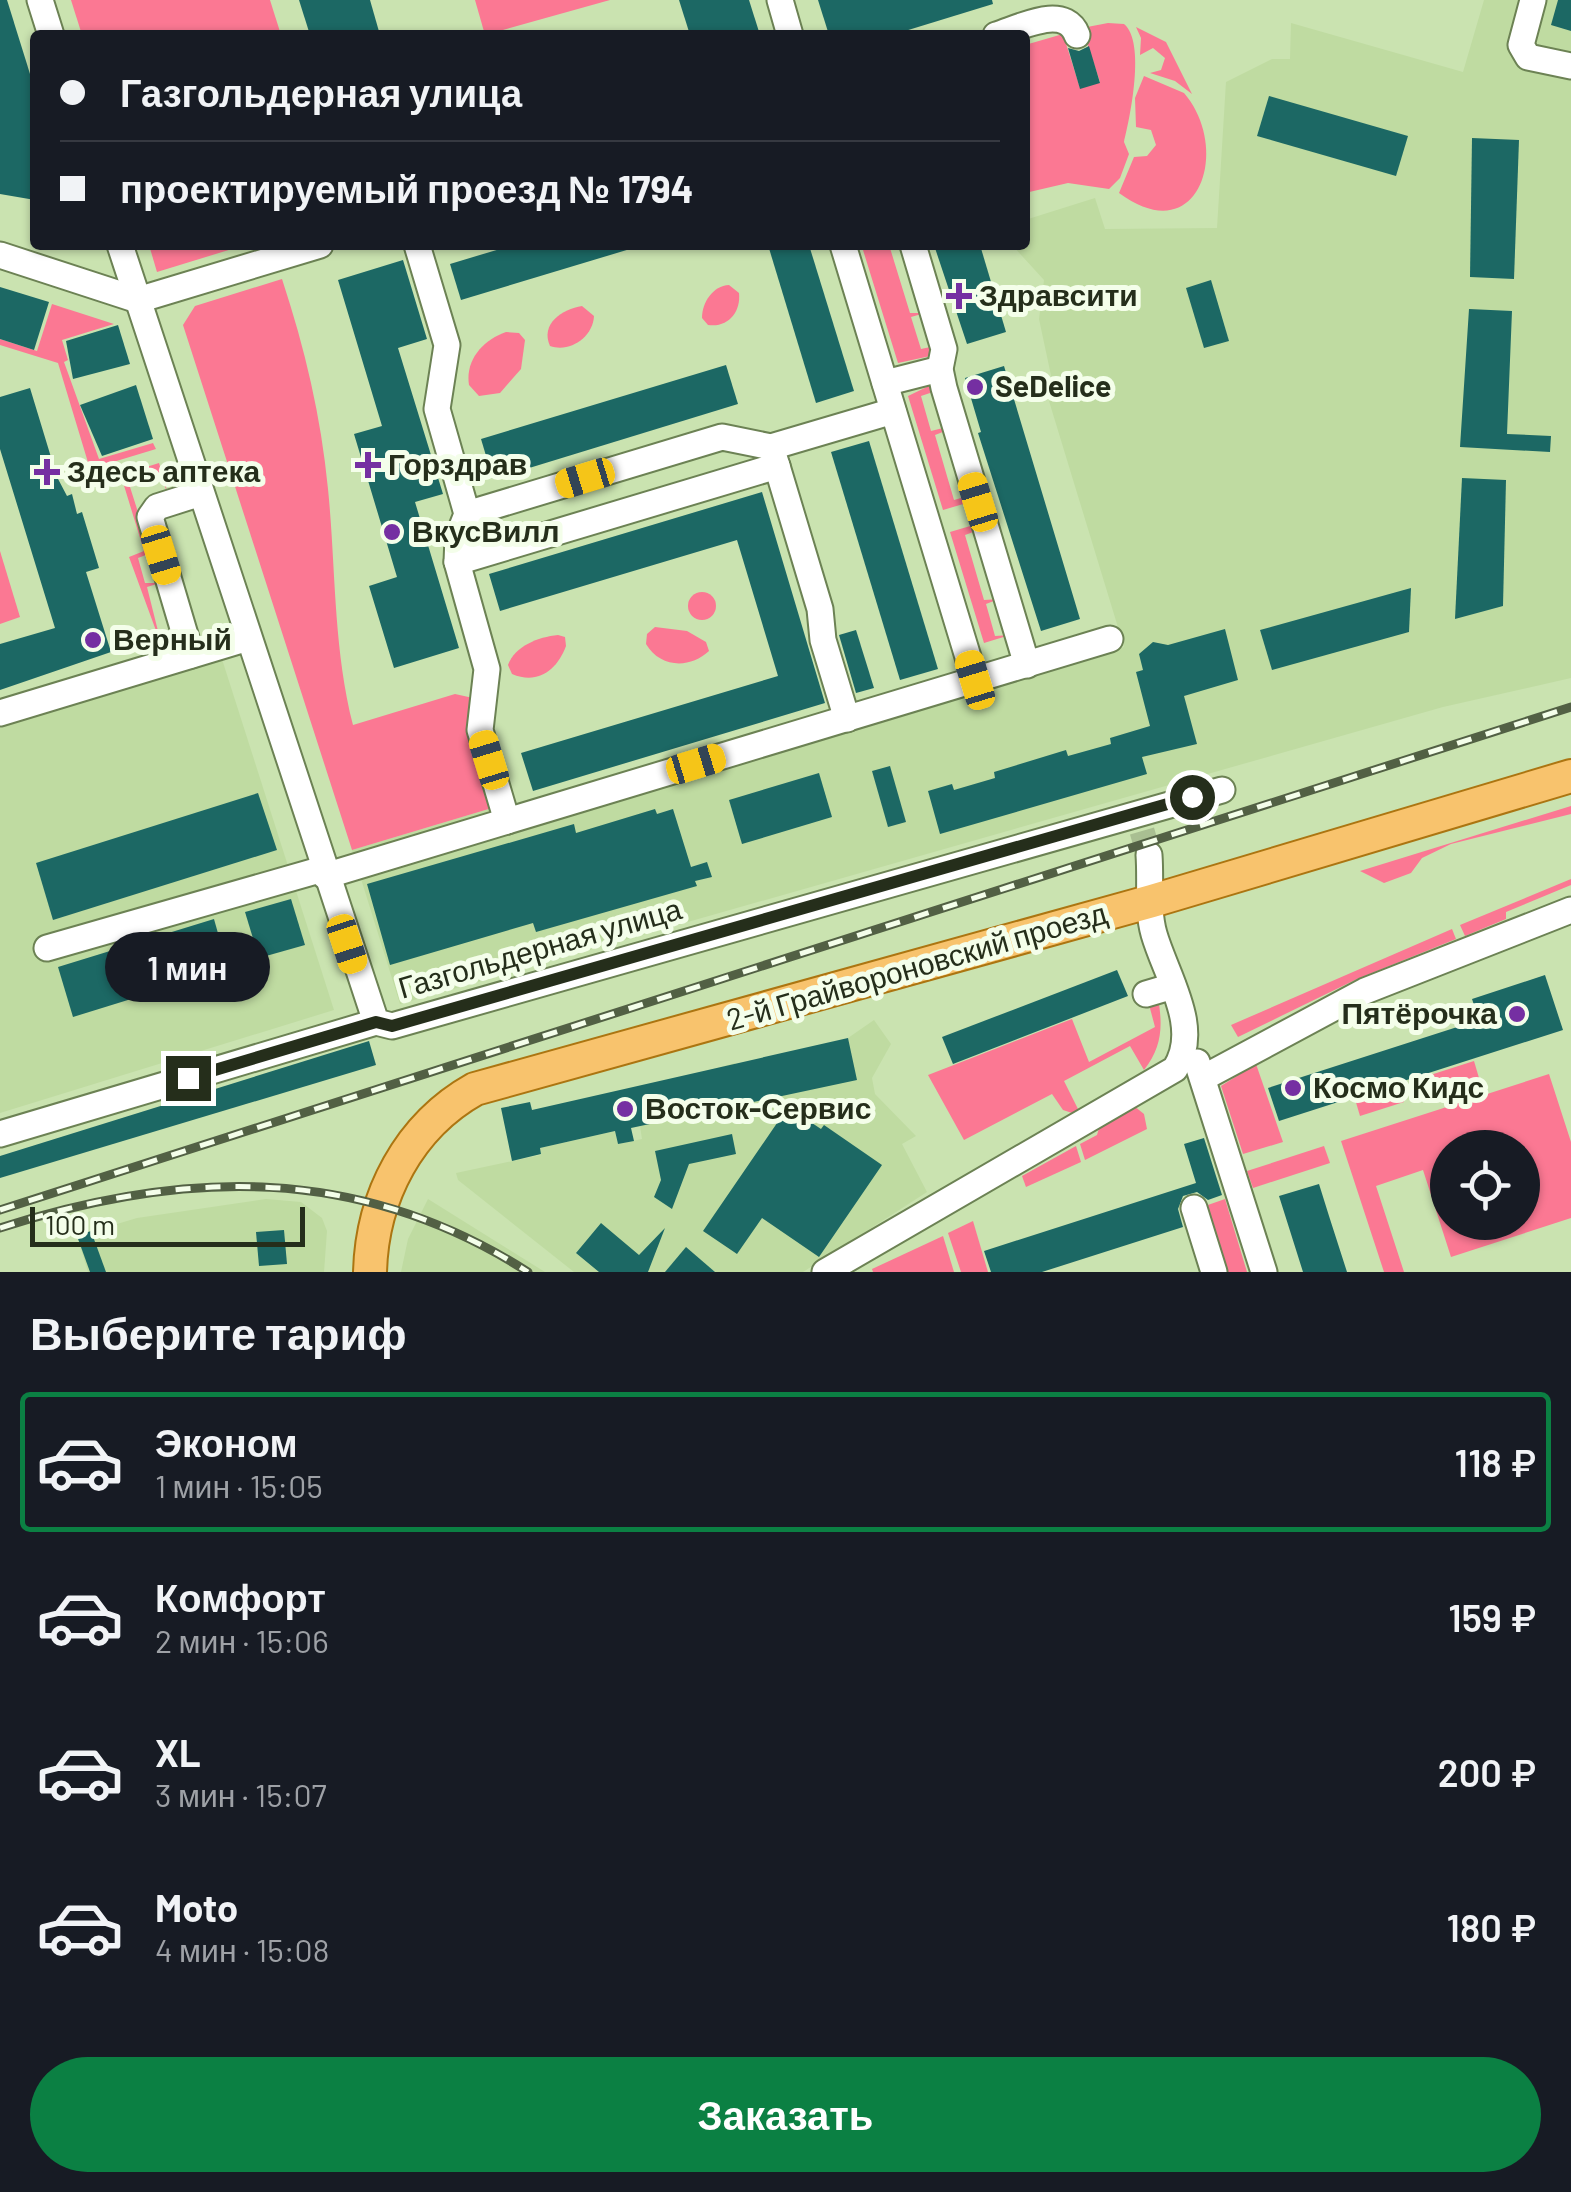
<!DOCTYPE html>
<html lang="ru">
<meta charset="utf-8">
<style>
body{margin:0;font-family:Barlow,sans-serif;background:#20242c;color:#f1f3f6;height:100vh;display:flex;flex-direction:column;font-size:38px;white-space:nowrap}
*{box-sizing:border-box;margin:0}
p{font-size:32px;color:#9ea1a6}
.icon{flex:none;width:55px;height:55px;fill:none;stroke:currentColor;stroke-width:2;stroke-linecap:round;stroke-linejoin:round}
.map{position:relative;height:1272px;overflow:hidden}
.drawer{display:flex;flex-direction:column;background:#171b24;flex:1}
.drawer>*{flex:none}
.guide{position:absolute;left:30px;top:30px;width:1000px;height:220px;border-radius:10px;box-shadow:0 2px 8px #0004;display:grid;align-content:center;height:220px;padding:0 30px;background:#171b24}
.tools{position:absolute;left:1430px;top:1130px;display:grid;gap:20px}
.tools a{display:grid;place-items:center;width:110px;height:110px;border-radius:50%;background:#171b24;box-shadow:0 2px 8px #0004;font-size:50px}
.scale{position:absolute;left:30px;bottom:25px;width:275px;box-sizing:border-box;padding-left:10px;border:5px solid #252e1b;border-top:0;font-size:28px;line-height:35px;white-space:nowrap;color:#252e1b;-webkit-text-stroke:8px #f4feea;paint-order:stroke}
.end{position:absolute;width:45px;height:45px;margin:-22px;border:12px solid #252e1b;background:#fff;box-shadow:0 0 0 5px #fff}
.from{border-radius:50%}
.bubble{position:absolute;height:70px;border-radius:35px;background:#171b24;box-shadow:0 2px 8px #0004;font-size:32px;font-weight:600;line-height:70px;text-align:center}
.car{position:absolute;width:30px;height:60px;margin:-30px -15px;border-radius:12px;box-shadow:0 0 8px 2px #0007;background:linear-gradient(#f5c518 24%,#345 0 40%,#f5c518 0 76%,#345 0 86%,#f5c518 0)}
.guide b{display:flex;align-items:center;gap:35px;height:95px;font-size:38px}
.guide b+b{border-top:2px solid #363941}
.guide i{width:25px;height:25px;background:#f1f3f6}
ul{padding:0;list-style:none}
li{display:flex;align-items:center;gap:30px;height:140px;margin:0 20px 15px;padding:0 10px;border:5px solid transparent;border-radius:10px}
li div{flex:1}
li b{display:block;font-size:38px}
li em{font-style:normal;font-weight:600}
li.on{border-color:#0b8043}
li>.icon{width:90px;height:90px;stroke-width:1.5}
h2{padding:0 30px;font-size:45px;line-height:120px}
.cta{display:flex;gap:20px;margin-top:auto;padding:20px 30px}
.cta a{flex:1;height:115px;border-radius:60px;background:#0b8043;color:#fff;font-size:40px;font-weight:600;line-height:115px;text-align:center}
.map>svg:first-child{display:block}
.built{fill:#bfdba1}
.green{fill:#fb7893;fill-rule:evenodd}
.building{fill:#1c6864}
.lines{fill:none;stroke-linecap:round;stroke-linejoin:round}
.minor-tunnel{stroke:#a9bf92;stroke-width:25;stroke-dasharray:25 12;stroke-linecap:butt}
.minor-casing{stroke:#6c8254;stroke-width:29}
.major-casing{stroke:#ac7511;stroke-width:36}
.minor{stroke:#fff;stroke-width:25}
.major{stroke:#f8c36d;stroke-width:32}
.rail-casing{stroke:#526044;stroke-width:9}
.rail{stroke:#f4feea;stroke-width:5;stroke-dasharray:15;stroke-linecap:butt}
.route{stroke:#252e1b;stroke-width:12}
.poi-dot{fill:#752fa2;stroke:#f4feea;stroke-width:4}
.labels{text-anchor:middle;stroke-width:10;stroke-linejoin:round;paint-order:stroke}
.poi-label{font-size:30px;font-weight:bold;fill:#252e1b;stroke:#f4feea;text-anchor:start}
.street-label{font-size:30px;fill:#252e1b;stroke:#f4feea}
</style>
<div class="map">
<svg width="1571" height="1272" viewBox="0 0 1571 1272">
<rect width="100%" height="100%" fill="#cae3b0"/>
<g class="built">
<path d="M 1484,0 L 1571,0 L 1571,678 L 1443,707 L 400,1004 L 352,850 L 492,808 L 501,835 L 1124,647 L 1049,401 L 1056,399 L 1039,319 L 1044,280 L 1012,245 L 1025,245 L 1025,220 L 1095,198 L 1105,229 L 1217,228 L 1226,82 L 1272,59 L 1290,59 L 1291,23 L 1463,72 Z"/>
<path d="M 221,656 L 334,1010 L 0,1113 L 0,728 L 26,715 Z"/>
<path d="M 874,1020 L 891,1044 L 872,1078 L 875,1094 L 916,1136 L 902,1144 L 927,1192 L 803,1272 L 574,1272 L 458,1180 L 456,1173 L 541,1155 L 540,1148 L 615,1131 L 618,1144 L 642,1139 L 640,1126 L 718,1109 L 710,1070 L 735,1063 L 745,1103 L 856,1079 L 848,1038 Z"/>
<path d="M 266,1199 L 301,1202 L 322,1218 L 327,1231 L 324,1272 L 88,1272 L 77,1236 L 137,1218 Z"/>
<path d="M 428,1199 L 545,1272 L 401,1272 L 408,1239 Z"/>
</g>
<g class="green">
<path d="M 71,0 L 270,0 L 281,35 L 82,35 Z"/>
<path d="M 475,0 L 610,0 L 485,35 Z"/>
<path d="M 1108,23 L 1124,24 C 1146,42 1130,118 1124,142 L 1129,154 L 1120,178 L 1109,189 L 1068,183 L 1025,193 L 1025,45 L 1063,34 L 1080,88 L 1100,82 L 1082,28 Z"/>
<path d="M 1136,27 L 1166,42 L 1192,94 L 1175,81 L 1150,73 L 1161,70 L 1165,58 L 1153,48 L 1140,55 L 1141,38 Z"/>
<path d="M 1144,76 L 1184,93 C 1232,149 1199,252 1119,193 L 1134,157 L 1147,156 L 1156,145 L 1151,130 L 1136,127 L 1135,98 Z"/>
<path d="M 149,245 L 245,245 L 157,272 Z"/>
<path d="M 879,245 L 897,245 L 890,248 L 910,313 L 925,313 L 911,317 L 921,349 L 935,346 L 935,355 L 898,363 L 863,250 Z"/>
<path d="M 282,279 C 305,349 321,416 328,489 C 336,569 333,646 353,725 L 455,694 L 473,698 L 468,731 L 492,808 L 352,850 L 183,325 L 195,306 Z"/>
<path d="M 729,285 L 739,293 C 741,312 728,328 708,325 L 702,318 C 702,302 713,286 729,285 Z"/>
<path d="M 52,304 L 114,324 L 62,340 L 68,360 L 64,362 L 99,459 L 153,443 L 156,449 L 90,469 L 58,363 L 0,345 L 0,339 L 37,351 Z"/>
<path d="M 582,306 L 594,316 C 593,337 570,353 550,346 C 540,324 562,309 582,306 Z"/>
<path d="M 506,332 L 519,333 L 525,340 L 521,369 L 500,393 L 479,396 L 469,385 C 465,360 483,340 506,332 Z"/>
<path d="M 931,385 L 936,391 L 921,396 L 931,431 L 947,427 L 948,430 L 935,435 L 954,500 L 968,496 L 970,502 L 943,510 L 908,396 Z"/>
<path d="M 159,463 L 168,494 L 161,477 L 130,487 L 151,553 L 138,558 L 145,583 L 160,583 L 147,587 L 162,647 L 129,557 L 144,551 L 122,479 L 105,480 Z"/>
<path d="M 977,524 L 979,530 L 965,535 L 984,600 L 999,599 L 986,604 L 995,636 L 1010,635 L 984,643 L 950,532 Z"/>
<path d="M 0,551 L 20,617 L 0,624 Z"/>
<circle cx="702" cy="606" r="14"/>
<path d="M 655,627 L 687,631 L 706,642 L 709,651 C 690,669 660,668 646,644 L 647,634 Z"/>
<path d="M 558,635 L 565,637 L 566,646 C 557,670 538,685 512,674 L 508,665 C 515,646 538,637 558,635 Z"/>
<path d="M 1571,806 L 1571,814 L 1451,844 L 1422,858 L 1411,873 L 1384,883 L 1360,871 Z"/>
<path d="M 1571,879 L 1571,885 L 1506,912 L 1506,919 L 1465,936 L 1460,925 Z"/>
<path d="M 1452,929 L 1456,939 L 1357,979 L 1238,1037 L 1231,1025 Z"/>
<path d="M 1147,997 L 1158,998 C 1163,1026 1162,1047 1144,1070 L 1130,1046 L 1064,1081 L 1079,1111 L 1075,1114 L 1063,1110 L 1052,1094 L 964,1140 L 928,1075 L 1072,1019 L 1089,1062 L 1155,1027 Z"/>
<path d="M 1474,1061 L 1479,1078 L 1430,1094 L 1424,1077 Z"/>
<path d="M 1256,1064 L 1283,1142 L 1243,1154 L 1221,1086 Z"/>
<path d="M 1549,1074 L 1571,1142 L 1571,1218 L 1451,1257 L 1423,1170 L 1376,1186 L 1404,1272 L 1384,1272 L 1341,1141 ZM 1448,1148 L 1522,1148 L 1522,1222 L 1448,1222 Z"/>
<path d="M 1399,1085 L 1404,1102 L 1360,1116 L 1355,1099 Z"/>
<path d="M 1134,1106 L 1144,1114 L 1147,1129 L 1085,1160 L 1080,1144 L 1097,1135 L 1100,1125 Z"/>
<path d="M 1076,1146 L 1081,1162 L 1026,1187 L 1022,1176 Z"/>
<path d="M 1324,1146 L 1330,1163 L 1253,1188 L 1247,1171 Z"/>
<path d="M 1225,1199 L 1247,1272 L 1227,1272 L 1205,1206 Z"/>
<path d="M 973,1221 L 988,1272 L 961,1272 L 948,1233 Z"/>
<path d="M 943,1236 L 954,1272 L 873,1272 L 872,1269 Z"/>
</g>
<g class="building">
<path d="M 0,0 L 7,0 L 35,90 L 35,200 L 0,194 Z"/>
<path d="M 299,0 L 370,0 L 380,35 L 310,35 Z"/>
<path d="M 679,0 L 749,0 L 760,35 L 690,35 Z"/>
<path d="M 818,0 L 992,0 L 993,4 L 892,35 L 829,35 Z"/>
<path d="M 1558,0 L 1571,0 L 1571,31 L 1551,25 Z"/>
<path d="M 1089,46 L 1100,83 L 1080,89 L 1068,48 L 1079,51 Z"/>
<path d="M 1269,96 L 1408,136 L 1396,176 L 1257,136 Z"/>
<path d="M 1472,138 L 1519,140 L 1514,279 L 1470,277 Z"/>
<path d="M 513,245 L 629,245 L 630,249 L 461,300 L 450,264 Z"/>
<path d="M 768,245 L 809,245 L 854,391 L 816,403 Z"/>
<path d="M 934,245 L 980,245 L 1006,332 L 967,344 Z"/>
<path d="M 403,260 L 427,339 L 398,348 L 443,494 L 415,502 L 459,648 L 394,668 L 369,586 L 397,577 L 354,434 L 382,426 L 338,280 Z"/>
<path d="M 1211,280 L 1229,341 L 1204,348 L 1186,288 Z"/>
<path d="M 0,287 L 49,302 L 34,350 L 0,339 Z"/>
<path d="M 1469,309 L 1512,311 L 1507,434 L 1551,436 L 1550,452 L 1460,447 Z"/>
<path d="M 118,325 L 130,364 L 73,379 L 66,341 Z"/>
<path d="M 726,365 L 738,404 L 493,479 L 481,439 Z"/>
<path d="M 1004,366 L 1080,619 L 1041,631 L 978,433 L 981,432 L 965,378 Z"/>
<path d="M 136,385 L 153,439 L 102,456 L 80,405 Z"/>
<path d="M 30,388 L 57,477 L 67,496 L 72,494 L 77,514 L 82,512 L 99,568 L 86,572 L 111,652 L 0,690 L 0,644 L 55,628 L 0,449 L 0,397 Z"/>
<path d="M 869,441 L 938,669 L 900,680 L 831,452 Z"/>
<path d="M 1462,478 L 1506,480 L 1503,606 L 1455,619 Z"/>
<path d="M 762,492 L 825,703 L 533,791 L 521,753 L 778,676 L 737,540 L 500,611 L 489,574 Z"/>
<path d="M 1411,588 L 1409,632 L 1272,670 L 1260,630 Z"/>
<path d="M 1225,629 L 1238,680 L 1184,696 L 1197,744 L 1142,757 L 1147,774 L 940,834 L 928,791 L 952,784 L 954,790 L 995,778 L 994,772 L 1066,750 L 1068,756 L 1111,744 L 1110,738 L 1150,726 L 1136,672 L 1143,670 L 1139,654 L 1153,642 L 1168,645 Z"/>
<path d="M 856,630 L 874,688 L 856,693 L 839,635 Z"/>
<path d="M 890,766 L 906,822 L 888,827 L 872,771 Z"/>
<path d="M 819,773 L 832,817 L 742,844 L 729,800 Z"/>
<path d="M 258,793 L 277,850 L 53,920 L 36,863 Z"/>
<path d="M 655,809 L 657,814 L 673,809 L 691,867 L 707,862 L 712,877 L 695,881 L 697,886 L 536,932 L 533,923 L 390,965 L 367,884 L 574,824 L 576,833 Z"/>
<path d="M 291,899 L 305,945 L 259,958 L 245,912 Z"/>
<path d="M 214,919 L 228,969 L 73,1017 L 58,967 Z"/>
<path d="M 1117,970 L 1128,996 L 953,1064 L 942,1037 Z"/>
<path d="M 1545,975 L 1563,1030 L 1279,1121 L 1268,1088 L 1479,1020 L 1472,999 Z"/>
<path d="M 848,1038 L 857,1080 L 631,1128 L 634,1141 L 618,1144 L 615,1131 L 540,1148 L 541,1154 L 512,1161 L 501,1108 L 530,1102 L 532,1110 Z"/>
<path d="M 369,1041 L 376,1065 L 0,1178 L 0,1156 Z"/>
<path d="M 788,1107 L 821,1129 L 824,1125 L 882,1165 L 819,1257 L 762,1218 L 737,1254 L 703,1231 Z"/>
<path d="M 732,1134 L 736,1154 L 689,1164 L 672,1209 L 654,1197 L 661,1180 L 655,1151 Z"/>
<path d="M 1204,1138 L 1222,1195 L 1208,1200 L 1197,1192 L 1183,1196 L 1178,1209 L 1183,1227 L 1042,1272 L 991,1272 L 984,1251 L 1196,1183 L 1184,1144 Z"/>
<path d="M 1319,1184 L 1329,1216 L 1347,1272 L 1303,1272 L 1279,1196 Z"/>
<path d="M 601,1223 L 639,1255 L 665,1228 L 648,1272 L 599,1272 L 576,1253 Z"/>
<path d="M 284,1230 L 287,1264 L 259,1266 L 256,1232 Z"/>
<path d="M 91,1231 L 106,1272 L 90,1272 L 77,1236 Z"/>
<path d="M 686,1247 L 715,1272 L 665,1272 Z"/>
</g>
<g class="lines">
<path class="minor-tunnel" d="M 1142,831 L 1149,855"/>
<defs>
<g id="minor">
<path d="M 40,0 L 51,35"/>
<path d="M 780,0 L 790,35"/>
<path d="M 1533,0 L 1521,45 L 1528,57 L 1571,66"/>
<path d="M 996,35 C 1019,28 1065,3 1077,35"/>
<path d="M 120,245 L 376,1022 L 392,1026 L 1222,790"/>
<path d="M 417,245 L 447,345 L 437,409 L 467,514 L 458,537 L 457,562 L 487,669 L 480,730 L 507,821"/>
<path d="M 843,245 L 975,680"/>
<path d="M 913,245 L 944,349 L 940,369 L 944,388 L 1027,665"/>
<path d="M 0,255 L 138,300"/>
<path d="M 138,300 L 320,245"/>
<path d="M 885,383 L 940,369"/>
<path d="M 777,466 L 820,609 L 823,640 L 847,719"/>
<path d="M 467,514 L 722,437 L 771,447 L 893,411"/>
<path d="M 457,562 L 777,466 L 771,447"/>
<path d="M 191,655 L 150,517 L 157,507 L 201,493"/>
<path d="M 0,713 L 248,638"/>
<path d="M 325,876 L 1110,639"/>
<path d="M 47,948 L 323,869"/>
<path d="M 1146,994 L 1173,986"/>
<path d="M 1197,1062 L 1264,1272"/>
<path d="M 1203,1078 L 1365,991 L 1571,910"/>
<path d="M 0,1134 L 376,1022"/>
<path d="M 1194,1208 L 1214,1272"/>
<path d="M 825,1272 L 1175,1069 C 1202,1028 1166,976 1154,934 C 1147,910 1151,881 1149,855"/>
</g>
<path id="major" d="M 370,1272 C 372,1196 409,1126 475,1089 L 1152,901 L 1571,776"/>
</defs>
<use href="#minor" class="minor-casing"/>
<use href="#major" class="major-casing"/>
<use href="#minor" class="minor"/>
<use href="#major" class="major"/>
<defs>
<g id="rail">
<path d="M 0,1210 L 1571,707"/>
<path d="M 0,1228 C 184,1169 360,1164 528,1272"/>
</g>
</defs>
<use href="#rail" class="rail-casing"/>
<use href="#rail" class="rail"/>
</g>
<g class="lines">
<path class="route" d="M 188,1078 L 376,1022 L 392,1026 L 1192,797"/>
</g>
<g class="poi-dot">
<path d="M954 281h10v10h10v10h-10v10h-10v-10h-10v-10h10z"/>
<circle cx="975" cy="387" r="10"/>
<path d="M363 450h10v10h10v10h-10v10h-10v-10h-10v-10h10z"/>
<path d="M42 457h10v10h10v10h-10v10h-10v-10h-10v-10h10z"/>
<circle cx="392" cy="532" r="10"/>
<circle cx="93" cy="640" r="10"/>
<circle cx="1517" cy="1014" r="10"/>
<circle cx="1293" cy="1088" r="10"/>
<circle cx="625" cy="1109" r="10"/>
</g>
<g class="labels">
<g class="poi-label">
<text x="979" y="306">Здравсити</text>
<text x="995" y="397">SeDelice</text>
<text x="388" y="475">Горздрав</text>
<text x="67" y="482">Здесь аптека</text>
<text x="412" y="542">ВкусВилл</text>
<text x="113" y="650">Верный</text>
<text x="1497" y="1024" text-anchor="end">Пятёрочка</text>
<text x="1313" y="1098">Космо Кидс</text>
<text x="645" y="1119">Восток-Сервис</text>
</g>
<g class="street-label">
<text transform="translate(540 949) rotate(-16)" y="10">Газгольдерная улица</text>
<text transform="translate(917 967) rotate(-16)" y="10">2-й Грайвороновский проезд</text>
</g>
</g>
</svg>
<div class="tools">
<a><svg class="icon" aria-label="locate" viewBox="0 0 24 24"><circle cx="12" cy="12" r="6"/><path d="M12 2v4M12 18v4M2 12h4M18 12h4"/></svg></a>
</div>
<div class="scale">100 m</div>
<i class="end from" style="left:1192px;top:797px"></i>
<i class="end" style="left:188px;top:1078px"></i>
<div class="bubble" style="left:105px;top:932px;width:165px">1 мин</div>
<i class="car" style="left:585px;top:478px;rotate:253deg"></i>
<i class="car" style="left:978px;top:502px;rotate:343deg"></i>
<i class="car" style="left:161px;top:555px;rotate:163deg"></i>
<i class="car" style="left:975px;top:680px;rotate:343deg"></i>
<i class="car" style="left:489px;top:760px;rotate:343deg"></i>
<i class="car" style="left:696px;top:764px;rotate:73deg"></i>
<i class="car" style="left:347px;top:944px;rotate:162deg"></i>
<div class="guide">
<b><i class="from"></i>Газгольдерная улица</b>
<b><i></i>проектируемый проезд № 1794</b>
</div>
</div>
<section class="drawer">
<h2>Выберите тариф</h2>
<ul>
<li class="on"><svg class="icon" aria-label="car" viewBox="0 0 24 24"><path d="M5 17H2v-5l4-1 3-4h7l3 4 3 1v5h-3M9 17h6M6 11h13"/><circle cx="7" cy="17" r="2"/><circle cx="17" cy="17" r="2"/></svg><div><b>Эконом</b><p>1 мин · 15:05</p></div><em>118 ₽</em></li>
<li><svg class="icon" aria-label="car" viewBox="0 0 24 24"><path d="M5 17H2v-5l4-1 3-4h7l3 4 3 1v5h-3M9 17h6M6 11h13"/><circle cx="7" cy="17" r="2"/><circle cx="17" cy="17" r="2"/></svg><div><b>Комфорт</b><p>2 мин · 15:06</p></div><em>159 ₽</em></li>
<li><svg class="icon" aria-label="car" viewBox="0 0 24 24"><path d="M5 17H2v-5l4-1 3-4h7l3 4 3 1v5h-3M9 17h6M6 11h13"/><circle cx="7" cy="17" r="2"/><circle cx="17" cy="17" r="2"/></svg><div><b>XL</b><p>3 мин · 15:07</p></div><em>200 ₽</em></li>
<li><svg class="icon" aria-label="car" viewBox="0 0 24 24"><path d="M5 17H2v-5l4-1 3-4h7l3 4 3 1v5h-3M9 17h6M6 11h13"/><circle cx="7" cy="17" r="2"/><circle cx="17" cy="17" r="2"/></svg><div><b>Moto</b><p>4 мин · 15:08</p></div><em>180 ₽</em></li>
</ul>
<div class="cta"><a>Заказать</a></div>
</section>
